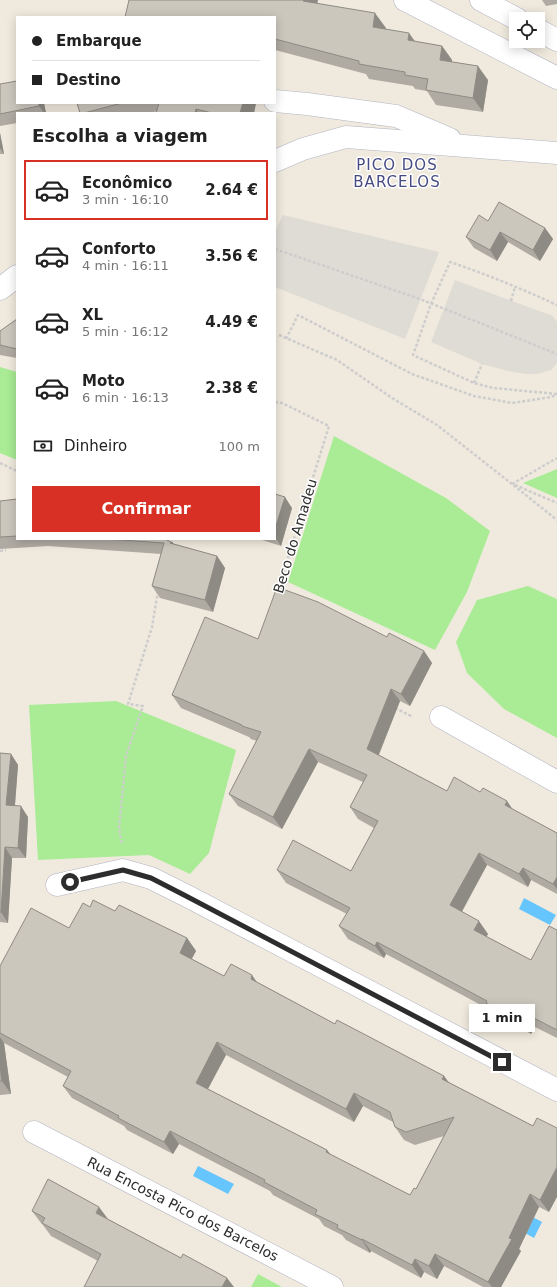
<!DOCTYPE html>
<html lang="pt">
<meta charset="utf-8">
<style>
body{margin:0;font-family:"DejaVu Sans",sans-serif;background:#f2f2f2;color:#222;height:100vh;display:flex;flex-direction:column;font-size:15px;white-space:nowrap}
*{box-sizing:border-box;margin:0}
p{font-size:13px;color:#767676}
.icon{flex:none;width:22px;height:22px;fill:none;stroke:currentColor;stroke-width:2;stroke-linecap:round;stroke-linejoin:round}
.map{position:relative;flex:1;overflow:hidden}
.details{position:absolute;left:16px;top:112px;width:260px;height:428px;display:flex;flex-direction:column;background:#fff;border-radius:0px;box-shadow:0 2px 10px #0003}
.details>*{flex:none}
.top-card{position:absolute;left:16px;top:16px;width:260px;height:88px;border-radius:0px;box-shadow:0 2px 10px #0003;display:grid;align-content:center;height:88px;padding:0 16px;background:#fff}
.fabs{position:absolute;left:509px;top:12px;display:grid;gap:8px}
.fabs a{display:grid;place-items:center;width:36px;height:36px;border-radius:0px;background:#fff;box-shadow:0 2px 10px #0003;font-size:20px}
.end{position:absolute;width:18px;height:18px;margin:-9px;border:5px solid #2d2d2d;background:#fff;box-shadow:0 0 0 2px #fff}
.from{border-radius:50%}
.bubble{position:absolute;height:28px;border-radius:0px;background:#fff;box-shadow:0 2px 10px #0003;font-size:13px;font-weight:700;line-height:28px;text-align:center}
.top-card b{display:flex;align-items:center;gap:14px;height:38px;font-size:15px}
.top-card b+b{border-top:1px solid #e0e0e0}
.top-card i{width:10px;height:10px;background:#222}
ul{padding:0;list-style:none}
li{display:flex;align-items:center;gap:12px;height:60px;margin:0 8px 6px;padding:0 8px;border:2px solid transparent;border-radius:0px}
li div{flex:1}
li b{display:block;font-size:15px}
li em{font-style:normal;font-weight:700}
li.active{border-color:#d93025}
li>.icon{width:36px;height:36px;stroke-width:1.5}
h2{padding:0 16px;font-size:18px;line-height:48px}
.pay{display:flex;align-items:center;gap:10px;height:44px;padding:0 16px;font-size:15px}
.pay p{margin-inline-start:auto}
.primary-button{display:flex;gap:8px;margin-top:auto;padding:8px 16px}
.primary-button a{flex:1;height:46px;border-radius:0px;background:#d93025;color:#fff;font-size:16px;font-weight:700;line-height:46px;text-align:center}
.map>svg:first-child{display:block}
.green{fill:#a9ec95}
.plaza{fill:#dfdcd5}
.water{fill:#66c5fc}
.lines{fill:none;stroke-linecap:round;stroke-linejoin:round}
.street-casing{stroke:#b2b3c2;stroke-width:23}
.path{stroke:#cdcdcd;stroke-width:2.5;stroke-dasharray:3 2;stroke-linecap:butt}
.street{stroke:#fff;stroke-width:22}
.wall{fill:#afaba3;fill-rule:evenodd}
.shaded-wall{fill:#8e8b84}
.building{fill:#cbc7bd;stroke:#8e8b84;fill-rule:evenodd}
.route{stroke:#2d2d2d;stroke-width:5}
.labels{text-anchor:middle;stroke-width:3;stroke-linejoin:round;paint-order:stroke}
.street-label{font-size:14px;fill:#2d2d2d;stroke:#fff}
.neighbourhood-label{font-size:15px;letter-spacing:1px;fill:#474b83;stroke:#fff}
</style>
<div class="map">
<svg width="557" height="1287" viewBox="0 0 557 1287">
<rect width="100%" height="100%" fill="#f0eade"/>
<g class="green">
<path d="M 0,367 L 17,372 L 17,460 L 0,453 Z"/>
<path d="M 334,436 L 446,498 L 490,531 L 467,592 L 435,650 L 288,582 Z"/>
<path d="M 557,469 L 557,498 L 523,483 Z"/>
<path d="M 528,586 L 557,599 L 557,738 L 504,709 L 467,673 L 456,642 L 477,600 Z"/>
<path d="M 116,701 L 236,750 L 209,853 L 190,874 L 149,855 L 38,860 L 29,705 Z"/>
<path d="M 258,1274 L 282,1287 L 251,1287 Z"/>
</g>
<g class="plaza">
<path d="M 283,215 L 439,252 L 405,339 L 275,287 L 275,232 Z"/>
<path d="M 455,280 L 553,316 L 557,322 L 557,363 L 551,370 L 537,374 L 526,374 L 508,371 L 482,364 L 431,342 Z"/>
</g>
<g class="water">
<path d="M 524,898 L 556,915 L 550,925 L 519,909 Z"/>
<path d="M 198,1166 L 234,1184 L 228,1194 L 193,1176 Z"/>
<path d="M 511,1205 L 542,1222 L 534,1238 L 503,1221 Z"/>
</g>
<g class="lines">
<defs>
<g id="street">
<path d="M 405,0 L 557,78"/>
<path d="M 481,0 L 517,19"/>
<path d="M 538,30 L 557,40"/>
<path d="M 275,101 L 307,104 L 396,116 L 450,139"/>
<path d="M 275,161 L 303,149 L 346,137 L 557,153"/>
<path d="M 0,289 L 17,276"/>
<path d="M 441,717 L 557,782"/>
<path d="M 57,885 L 123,870 L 151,878 L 187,896 L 557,1090"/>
<path d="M 34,1132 L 332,1287"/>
</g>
</defs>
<use href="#street" class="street-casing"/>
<g class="path">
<path d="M 275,249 L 420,299 L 557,354"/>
<path d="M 511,301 L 515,287"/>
<path d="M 279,335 L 337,360 L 392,398 L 437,425 L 512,484 L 557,520"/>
<path d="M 286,339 L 298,315 L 412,374 L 474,396 L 512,403 L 551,397 L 557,394"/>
<path d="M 474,383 L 482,364"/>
<path d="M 557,394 L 493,388 L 474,383 L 413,355 L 431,304 L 450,262 C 486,274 522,289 557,305"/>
<path d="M 275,402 L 282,403 L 329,426 L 278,590"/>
<path d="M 0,463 L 17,471"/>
<path d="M 512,484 L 557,458"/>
<path d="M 515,485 L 557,503"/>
<path d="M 0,551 L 6,550"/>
<path d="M 395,708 L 413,717"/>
<path d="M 122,843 L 119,829 L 126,756 L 143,706 L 128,704 L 152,627 L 158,591"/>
</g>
<use href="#street" class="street"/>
</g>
<g class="wall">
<path d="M 318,0 L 317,3 L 386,28 L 385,29 L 414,41 L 442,46 L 452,60 L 452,62 L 488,80 L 483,112 L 436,105 L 427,91 L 415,89 L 413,86 L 369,79 L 366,74 L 275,50 L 275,17 Z"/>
<path d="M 542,0 L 557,0 L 557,4 L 546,6 Z"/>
<path d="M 0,84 L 44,103 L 46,113 L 17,113 L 17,123 L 0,126 Z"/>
<path d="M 77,103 L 256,103 L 254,113 L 156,113 L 157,111 L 150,113 L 84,113 Z"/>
<path d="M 0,133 L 4,154 L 0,154 Z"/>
<path d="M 488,221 L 545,228 L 553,239 L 540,261 L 508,242 L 497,261 L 474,248 L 466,237 Z"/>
<path d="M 17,319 L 17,358 L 0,355 L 0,331 Z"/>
<path d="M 275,494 L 292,508 L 281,546 L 259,539 L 275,539 Z"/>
<path d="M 17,499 L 17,539 L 165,539 L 174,544 L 217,556 L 225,568 L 213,612 L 160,598 L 152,586 L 161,554 L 48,546 L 0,549 L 0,501 Z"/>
<path d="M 387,637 L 424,651 L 432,663 L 410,706 L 400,701 L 379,755 L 447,791 L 513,810 L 557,833 L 557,894 L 531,880 L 528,887 L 487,865 L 462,912 L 488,934 L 486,936 L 531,960 L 557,930 L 557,1038 L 535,1027 L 531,1034 L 495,1015 L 492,1011 L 386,954 L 384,958 L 348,939 L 339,926 L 347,914 L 286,883 L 277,870 L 351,871 L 374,828 L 358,819 L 350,807 L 363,782 L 318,762 L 282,829 L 238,806 L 229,794 L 257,741 L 251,739 L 249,737 L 181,708 L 172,695 L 258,639 Z"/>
<path d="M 0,753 L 11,754 L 18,765 L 15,806 L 28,817 L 26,858 L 12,858 L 8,923 L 0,922 Z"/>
<path d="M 90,907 L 115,911 L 187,938 L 196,951 L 192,959 L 224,976 L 257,982 L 335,1024 L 444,1076 L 448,1082 L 533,1126 L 549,1212 L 539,1207 L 519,1249 L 521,1251 L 501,1287 L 483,1287 L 444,1266 L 437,1279 L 424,1272 L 421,1278 L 371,1251 L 370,1253 L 346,1240 L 342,1235 L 324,1226 L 319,1219 L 273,1195 L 270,1191 L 179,1144 L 173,1154 L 127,1130 L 124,1126 L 72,1098 L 63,1086 L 68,1077 L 4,1043 L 11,1094 L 0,1095 L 0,966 L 69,928 ZM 226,1055 L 354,1122 L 363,1106 L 393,1122 L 395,1127 L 404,1140 L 415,1145 L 444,1136 L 416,1189 L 410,1195 L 331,1155 L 327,1150 L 208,1089 Z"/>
<path d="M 32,1211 L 108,1219 L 181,1258 L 227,1278 L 98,1261 L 51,1236 L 43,1225 L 41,1223 Z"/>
</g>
<g class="shaded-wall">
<path d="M 304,0 L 318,0 L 314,15 L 303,1 Z"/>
<path d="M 375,13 L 386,28 L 383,41 L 373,27 Z"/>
<path d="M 409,33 L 419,47 L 408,40 Z"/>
<path d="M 442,46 L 452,60 L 450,74 L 440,60 Z"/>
<path d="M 478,66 L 488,80 L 483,112 L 473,98 Z"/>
<path d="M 39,103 L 44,103 L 46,113 L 44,113 L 39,106 Z"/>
<path d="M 243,103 L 256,103 L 254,113 L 240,113 Z"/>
<path d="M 196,109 L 198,113 L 195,113 Z"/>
<path d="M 0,133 L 4,154 L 0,148 Z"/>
<path d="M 545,228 L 553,239 L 540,261 L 533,250 Z"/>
<path d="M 500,232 L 508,242 L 497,261 L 490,250 Z"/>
<path d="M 285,497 L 292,508 L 281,546 L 275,537 L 275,529 Z"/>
<path d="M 217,556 L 225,568 L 213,612 L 205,600 Z"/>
<path d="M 424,651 L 432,663 L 410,706 L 401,694 Z"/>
<path d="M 391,689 L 400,701 L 376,761 L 367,749 Z"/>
<path d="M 309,749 L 318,762 L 282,829 L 273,817 Z"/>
<path d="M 11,754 L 18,765 L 14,816 L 6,805 Z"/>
<path d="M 507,801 L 516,814 L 505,805 Z"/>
<path d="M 21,806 L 28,817 L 26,858 L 18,848 Z"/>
<path d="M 5,847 L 12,858 L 8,923 L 1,912 Z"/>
<path d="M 479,853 L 487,865 L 458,918 L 450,905 Z"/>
<path d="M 523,868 L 531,880 L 528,887 L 519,874 Z"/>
<path d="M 557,877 L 557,889 L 553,884 Z"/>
<path d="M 479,921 L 488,934 L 483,943 L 474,930 Z"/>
<path d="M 187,938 L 196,951 L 188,965 L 180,953 Z"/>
<path d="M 377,942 L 386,954 L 384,958 L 375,946 Z"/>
<path d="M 252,975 L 261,988 L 251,979 Z"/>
<path d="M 526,1014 L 535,1027 L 531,1034 L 522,1022 Z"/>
<path d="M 0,1037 L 4,1043 L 11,1094 L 2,1081 L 0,1066 Z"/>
<path d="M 217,1042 L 226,1055 L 204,1096 L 196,1083 Z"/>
<path d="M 444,1076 L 453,1088 L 442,1079 Z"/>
<path d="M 354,1093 L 363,1106 L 354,1122 L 346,1109 Z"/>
<path d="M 170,1131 L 179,1144 L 173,1154 L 164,1142 Z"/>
<path d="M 327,1150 L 336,1162 L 326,1152 Z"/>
<path d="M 557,1167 L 557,1197 L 549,1212 L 540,1200 Z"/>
<path d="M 530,1194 L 539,1207 L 519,1249 L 521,1251 L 501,1287 L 492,1287 L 488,1282 Z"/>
<path d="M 99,1207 L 108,1219 L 96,1213 Z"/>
<path d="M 362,1239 L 371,1251 L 370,1253 L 362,1240 Z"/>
<path d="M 435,1254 L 444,1266 L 437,1279 L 429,1266 Z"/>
<path d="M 415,1259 L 424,1272 L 421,1278 L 412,1265 Z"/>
<path d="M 227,1278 L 234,1287 L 222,1287 Z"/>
</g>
<g class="building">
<path d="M 129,0 L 304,0 L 303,1 L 375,13 L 373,27 L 409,33 L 408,40 L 442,46 L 440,60 L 478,66 L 473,98 L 426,90 L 428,79 L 405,75 L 405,72 L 359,64 L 359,61 L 275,39 L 275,17 L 125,17 Z"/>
<path d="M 17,81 L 17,103 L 39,103 L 39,106 L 0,114 L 0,84 Z"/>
<path d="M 77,103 L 122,103 L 84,113 L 80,113 Z"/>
<path d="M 159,103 L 243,103 L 240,113 L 212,113 L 196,109 L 195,113 L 156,113 Z"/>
<path d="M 499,202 L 545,228 L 533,250 L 500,232 L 490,250 L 466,237 L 479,215 L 488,221 Z"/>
<path d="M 17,319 L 17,349 L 0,345 L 0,331 Z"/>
<path d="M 275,494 L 285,497 L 275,529 Z"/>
<path d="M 17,499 L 17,536 L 0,537 L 0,501 Z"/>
<path d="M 107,539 L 165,539 L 173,543 L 170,543 L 217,556 L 205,600 L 152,586 L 164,543 Z"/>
<path d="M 277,587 L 318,602 L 387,637 L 389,633 L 424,651 L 401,694 L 391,689 L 367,749 L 447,791 L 454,777 L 480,792 L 483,788 L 507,801 L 505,805 L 557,833 L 557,877 L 553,884 L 523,868 L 519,874 L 479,853 L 450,905 L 479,921 L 474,930 L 531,960 L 549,926 L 557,930 L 557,1030 L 526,1014 L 522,1022 L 486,1003 L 487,1001 L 377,942 L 375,946 L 339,926 L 350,908 L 277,870 L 293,840 L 351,871 L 378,821 L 350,807 L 367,775 L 309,749 L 273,817 L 229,794 L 261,732 L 242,726 L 242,725 L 172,695 L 205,617 L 258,639 Z"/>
<path d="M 0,753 L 11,754 L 6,805 L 21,806 L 18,848 L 5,847 L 1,912 L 0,912 Z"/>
<path d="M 93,900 L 115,911 L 119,905 L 187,938 L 180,953 L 224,976 L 231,964 L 252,975 L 251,979 L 335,1024 L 337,1020 L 444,1076 L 442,1079 L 533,1126 L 537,1118 L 557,1128 L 557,1167 L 540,1200 L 530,1194 L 509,1238 L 512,1239 L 488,1282 L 435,1254 L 429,1266 L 415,1259 L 412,1265 L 362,1239 L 362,1240 L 337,1228 L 338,1225 L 315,1214 L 317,1210 L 264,1182 L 265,1180 L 170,1131 L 164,1142 L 118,1118 L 119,1116 L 63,1086 L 71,1071 L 0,1033 L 0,966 L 31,908 L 69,928 L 83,903 L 90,907 ZM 217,1042 L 346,1109 L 354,1093 L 390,1112 L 395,1127 L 406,1132 L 454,1117 L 416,1189 L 414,1188 L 410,1195 L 326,1152 L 327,1150 L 196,1083 Z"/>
<path d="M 0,1066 L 2,1081 L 0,1081 Z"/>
<path d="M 48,1179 L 99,1207 L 96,1213 L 181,1258 L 183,1254 L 227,1278 L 222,1287 L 84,1287 L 101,1254 L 42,1223 L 45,1218 L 32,1211 Z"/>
</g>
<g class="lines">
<path class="route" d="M 70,882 L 123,870 L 151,878 L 186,896 L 502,1062"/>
</g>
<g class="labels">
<g class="street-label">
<text transform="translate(295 536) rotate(-73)" y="5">Beco do Amadeu</text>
<text transform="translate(183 1209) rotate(27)" y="5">Rua Encosta Pico dos Barcelos</text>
</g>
<g class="neighbourhood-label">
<text x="397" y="170">PICO DOS<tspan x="397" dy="17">BARCELOS</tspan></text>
</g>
</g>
</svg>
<div class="fabs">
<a><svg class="icon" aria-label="locate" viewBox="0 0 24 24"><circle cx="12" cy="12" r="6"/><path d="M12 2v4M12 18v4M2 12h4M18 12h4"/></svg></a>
</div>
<i class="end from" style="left:70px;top:882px"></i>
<i class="end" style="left:502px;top:1062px"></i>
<div class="bubble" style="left:469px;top:1004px;width:66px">1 min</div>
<div class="top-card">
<b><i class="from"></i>Embarque</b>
<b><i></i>Destino</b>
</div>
<section class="details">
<h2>Escolha a viagem</h2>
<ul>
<li class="active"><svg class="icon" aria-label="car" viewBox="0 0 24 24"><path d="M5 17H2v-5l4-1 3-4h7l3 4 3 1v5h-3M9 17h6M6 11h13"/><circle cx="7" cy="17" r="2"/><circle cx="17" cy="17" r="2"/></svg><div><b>Econômico</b><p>3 min · 16:10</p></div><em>2.64 €</em></li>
<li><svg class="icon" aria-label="car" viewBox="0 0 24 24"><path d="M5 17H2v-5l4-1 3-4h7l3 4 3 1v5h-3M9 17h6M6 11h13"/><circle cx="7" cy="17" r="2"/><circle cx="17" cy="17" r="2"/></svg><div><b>Conforto</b><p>4 min · 16:11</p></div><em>3.56 €</em></li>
<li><svg class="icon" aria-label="car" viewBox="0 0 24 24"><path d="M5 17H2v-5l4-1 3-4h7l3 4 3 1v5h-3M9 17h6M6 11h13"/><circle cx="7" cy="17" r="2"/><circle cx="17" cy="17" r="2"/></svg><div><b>XL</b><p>5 min · 16:12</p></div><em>4.49 €</em></li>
<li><svg class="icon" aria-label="car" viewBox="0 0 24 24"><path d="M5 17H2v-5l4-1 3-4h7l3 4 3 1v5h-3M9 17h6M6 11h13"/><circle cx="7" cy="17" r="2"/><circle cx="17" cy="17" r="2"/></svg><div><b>Moto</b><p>6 min · 16:13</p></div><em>2.38 €</em></li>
</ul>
<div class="pay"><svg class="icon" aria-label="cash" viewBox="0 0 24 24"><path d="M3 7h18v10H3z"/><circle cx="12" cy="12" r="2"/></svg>Dinheiro<p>100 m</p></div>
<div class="primary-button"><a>Confirmar</a></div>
</section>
</div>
